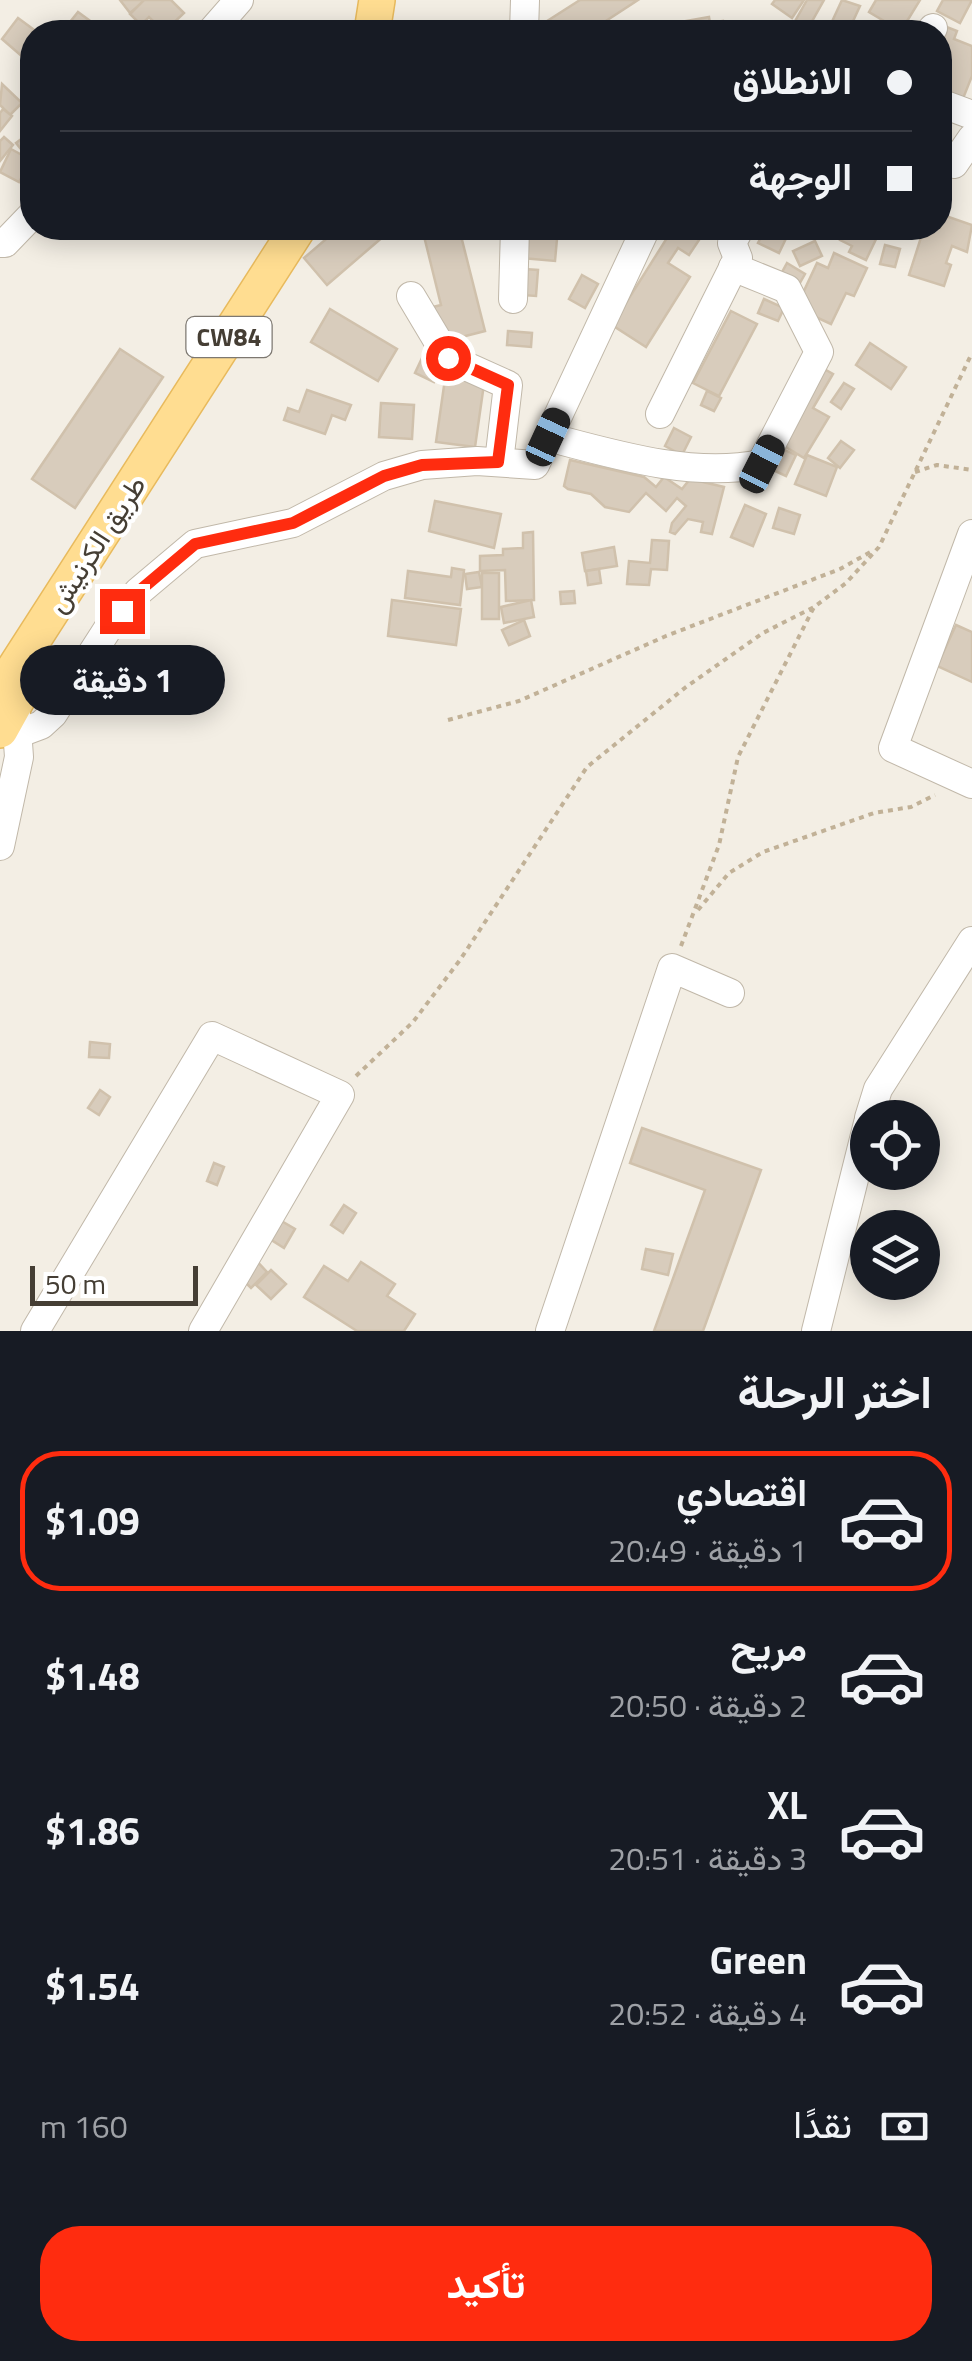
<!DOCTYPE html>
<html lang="ar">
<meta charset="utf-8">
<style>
body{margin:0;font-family:"Titillium Web",Vazirmatn,sans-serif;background:#242831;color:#f1f3f6;direction:rtl;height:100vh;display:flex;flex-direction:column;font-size:38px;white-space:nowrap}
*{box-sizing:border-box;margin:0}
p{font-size:32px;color:#9ea1a6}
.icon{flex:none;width:55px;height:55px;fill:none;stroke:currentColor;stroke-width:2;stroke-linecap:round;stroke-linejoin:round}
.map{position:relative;height:1331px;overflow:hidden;direction:ltr}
.drawer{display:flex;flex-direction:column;background:#171b24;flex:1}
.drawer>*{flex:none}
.banner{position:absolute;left:20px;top:20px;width:932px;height:220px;border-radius:40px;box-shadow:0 5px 25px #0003;direction:rtl;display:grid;align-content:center;height:220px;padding:0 40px;background:#171b24}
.controls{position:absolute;left:850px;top:1100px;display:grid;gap:20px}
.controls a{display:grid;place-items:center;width:90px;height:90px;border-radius:50%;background:#171b24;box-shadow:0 5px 25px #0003;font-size:50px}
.scale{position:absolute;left:30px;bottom:25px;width:168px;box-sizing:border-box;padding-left:10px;border:5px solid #453e34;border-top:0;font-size:28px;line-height:35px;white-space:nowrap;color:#453e34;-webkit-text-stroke:8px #fff;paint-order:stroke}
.end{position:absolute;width:45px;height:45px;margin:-22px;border:12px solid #ff2c0f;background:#fff;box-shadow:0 0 0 5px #fff}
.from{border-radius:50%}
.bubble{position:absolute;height:70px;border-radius:35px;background:#171b24;box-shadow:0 5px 25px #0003;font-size:32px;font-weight:700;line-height:70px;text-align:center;direction:rtl}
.car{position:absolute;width:30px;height:60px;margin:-30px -15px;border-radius:12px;box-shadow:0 0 8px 2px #0007;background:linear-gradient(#222 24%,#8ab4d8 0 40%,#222 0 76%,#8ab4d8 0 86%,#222 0)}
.banner b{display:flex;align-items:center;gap:35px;height:95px;font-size:38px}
.banner b+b{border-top:2px solid #363941}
.banner i{width:25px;height:25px;background:#f1f3f6}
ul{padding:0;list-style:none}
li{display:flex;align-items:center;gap:30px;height:140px;margin:0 20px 15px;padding:0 20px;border:5px solid transparent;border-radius:40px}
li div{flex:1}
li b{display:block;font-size:38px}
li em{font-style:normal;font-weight:700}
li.current{border-color:#ff2c0f}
li>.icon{width:90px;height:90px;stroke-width:1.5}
h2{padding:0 40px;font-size:45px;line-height:120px}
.pay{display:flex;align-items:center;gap:25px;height:110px;padding:0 40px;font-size:38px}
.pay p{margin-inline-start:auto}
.button{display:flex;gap:20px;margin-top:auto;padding:20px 40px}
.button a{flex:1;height:115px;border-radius:40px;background:#ff2c0f;color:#fff;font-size:40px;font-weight:700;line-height:115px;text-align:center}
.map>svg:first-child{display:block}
.building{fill:#d8ccbc;stroke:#d0c1ac;stroke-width:2.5}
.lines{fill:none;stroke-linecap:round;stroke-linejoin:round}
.minor-casing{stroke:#c1b8a9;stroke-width:30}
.major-casing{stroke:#e8ba5d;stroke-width:38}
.path{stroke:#c1b197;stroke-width:4;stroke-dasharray:5 5;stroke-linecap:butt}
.minor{stroke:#fff;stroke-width:28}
.major{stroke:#ffdd91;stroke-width:35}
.route{stroke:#ff2c0f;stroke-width:12}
.labels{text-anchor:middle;stroke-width:8;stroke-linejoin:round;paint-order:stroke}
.shield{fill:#fff;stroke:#7d7871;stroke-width:2.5}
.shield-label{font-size:25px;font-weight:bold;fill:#453e34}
.street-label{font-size:28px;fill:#453e34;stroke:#fff}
</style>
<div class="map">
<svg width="972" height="1331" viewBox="0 0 972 1331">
<rect width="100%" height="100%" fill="#f3eee4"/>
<g class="building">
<path d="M 120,0 L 146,0 L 130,13 Z"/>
<path d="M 144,0 L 171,0 L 184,13 L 164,32 L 149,17 L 141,25 L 130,14 Z"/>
<path d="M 580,0 L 638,0 L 589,32 L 530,32 Z"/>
<path d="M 775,0 L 804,0 L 792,18 L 772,4 Z"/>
<path d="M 807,0 L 824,0 L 806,32 L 795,32 L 790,30 Z"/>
<path d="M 842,0 L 860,6 L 848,32 L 829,28 Z"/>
<path d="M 876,0 L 920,0 L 901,31 L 869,12 Z"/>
<path d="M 943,0 L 972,0 L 960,23 L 937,11 Z"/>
<path d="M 78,12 L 97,26 L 91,32 L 62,32 Z"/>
<path d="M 709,17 L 710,23 L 723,21 L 725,32 L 641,32 L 641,29 Z"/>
<path d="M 18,18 L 37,32 L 32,32 L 32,65 L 2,39 Z"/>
<path d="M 926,19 L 957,31 L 954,39 L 972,46 L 972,76 L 962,101 L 940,93 L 940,32 Z"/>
<path d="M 2,84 L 22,103 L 10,115 L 0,105 Z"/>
<path d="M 3,109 L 12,116 L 0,131 L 0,113 Z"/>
<path d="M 32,118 L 32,140 L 22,133 Z"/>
<path d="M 940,125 L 950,135 L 940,151 Z"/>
<path d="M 28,134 L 32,139 L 32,163 L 16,143 Z"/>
<path d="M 4,137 L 13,145 L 0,161 L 0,141 Z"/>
<path d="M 11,149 L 31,160 L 19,182 L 0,172 Z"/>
<path d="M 940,214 L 972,225 L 967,252 L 952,246 L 946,263 L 951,265 L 944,286 L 909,275 L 924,228 L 940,228 Z"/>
<path d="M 339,228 L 379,228 L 385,235 L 327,285 L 304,258 Z"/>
<path d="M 422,228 L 459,228 L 485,331 L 438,343 L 429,308 L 441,305 Z"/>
<path d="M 513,228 L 558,228 L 555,261 L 511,257 Z"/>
<path d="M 650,228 L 707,228 L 689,255 L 678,248 L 668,263 L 690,277 L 646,347 L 612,325 L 667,238 Z"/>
<path d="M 766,228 L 791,228 L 779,253 L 758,243 Z"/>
<path d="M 846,228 L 874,228 L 872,233 L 878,235 L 866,260 L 849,252 L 852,246 L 840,240 Z"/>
<path d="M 815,241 L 822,256 L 800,266 L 793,251 Z"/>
<path d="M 885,245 L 900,249 L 895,267 L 880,264 Z"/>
<path d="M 834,253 L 867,268 L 854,296 L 846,293 L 831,324 L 796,308 L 817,263 L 828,268 Z"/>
<path d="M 787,263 L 805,274 L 793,295 L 775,285 Z"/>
<path d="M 509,268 L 538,270 L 536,296 L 507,294 Z"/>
<path d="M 582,275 L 598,284 L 585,308 L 569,299 Z"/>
<path d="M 764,299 L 784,308 L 778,321 L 758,313 Z"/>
<path d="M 330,309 L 397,349 L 378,381 L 311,342 Z"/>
<path d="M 731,311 L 757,324 L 719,396 L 693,383 Z"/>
<path d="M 508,331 L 532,333 L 531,347 L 507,345 Z"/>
<path d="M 870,343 L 906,367 L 891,389 L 856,365 Z"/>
<path d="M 120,349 L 163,377 L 75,508 L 32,479 Z"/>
<path d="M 423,356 L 442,365 L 434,382 L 415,373 Z"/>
<path d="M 815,364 L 833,374 L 813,408 L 829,417 L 804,458 L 771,438 Z"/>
<path d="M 446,372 L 485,377 L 475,447 L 436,442 Z"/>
<path d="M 844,383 L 854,389 L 841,409 L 831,402 Z"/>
<path d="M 307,390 L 351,405 L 345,420 L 332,415 L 325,434 L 284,420 L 288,408 L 299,412 Z"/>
<path d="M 707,391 L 721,398 L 714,411 L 701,405 Z"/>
<path d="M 381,403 L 414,405 L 412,439 L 379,437 Z"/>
<path d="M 674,428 L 691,437 L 682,455 L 665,446 Z"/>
<path d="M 841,441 L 854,450 L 840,468 L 828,458 Z"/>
<path d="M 774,445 L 796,455 L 786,476 L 764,466 Z"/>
<path d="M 807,455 L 837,467 L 826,496 L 795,484 Z"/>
<path d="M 570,460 L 644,477 L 656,487 L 664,477 L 682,489 L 690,479 L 724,487 L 712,534 L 701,532 L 703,522 L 688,519 L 675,534 L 670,532 L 672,523 L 686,506 L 677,498 L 666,511 L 646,493 L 629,512 L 605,507 L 591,494 L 568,489 L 564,486 Z"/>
<path d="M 435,501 L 501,514 L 494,548 L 429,531 Z"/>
<path d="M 745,505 L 766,514 L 753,546 L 731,537 Z"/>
<path d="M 779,508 L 800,515 L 794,534 L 773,528 Z"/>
<path d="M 533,532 L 534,600 L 506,601 L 505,570 L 480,571 L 480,556 L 503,555 L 503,549 L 523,548 L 523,533 Z"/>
<path d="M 652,540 L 669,541 L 667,570 L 651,569 L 649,585 L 627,584 L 629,561 L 650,563 Z"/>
<path d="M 614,547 L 617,566 L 585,571 L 582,553 Z"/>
<path d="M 452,568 L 464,570 L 460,605 L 405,598 L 408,571 L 451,577 Z"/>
<path d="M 599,569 L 601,583 L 588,585 L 586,571 Z"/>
<path d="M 479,572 L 482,587 L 467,589 L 465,574 Z"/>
<rect x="482" y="573" width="17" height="46"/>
<path d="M 574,591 L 575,603 L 561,604 L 560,592 Z"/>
<path d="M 392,600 L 461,609 L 456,645 L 388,636 Z"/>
<path d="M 531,600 L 534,617 L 504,623 L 501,607 Z"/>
<path d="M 524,620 L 530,636 L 509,645 L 502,630 Z"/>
<path d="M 956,625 L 972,632 L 972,682 L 937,666 Z"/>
<path d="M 90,1042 L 110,1044 L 109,1058 L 89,1057 Z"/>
<path d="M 100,1090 L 110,1097 L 99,1115 L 88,1108 Z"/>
<path d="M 642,1128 L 761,1170 L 703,1331 L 654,1331 L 705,1190 L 630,1163 Z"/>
<path d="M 214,1163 L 224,1167 L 217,1185 L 207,1181 Z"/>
<path d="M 344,1205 L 356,1213 L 343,1233 L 331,1225 Z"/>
<path d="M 273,1216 L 295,1229 L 284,1248 L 262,1234 Z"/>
<path d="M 646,1249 L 673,1254 L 668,1275 L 642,1269 Z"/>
<path d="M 253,1257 L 267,1272 L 251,1288 L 236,1273 Z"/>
<path d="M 361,1262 L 395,1284 L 387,1296 L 415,1314 L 404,1331 L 357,1331 L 304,1297 L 324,1266 L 348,1281 Z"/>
<path d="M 271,1270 L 286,1284 L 271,1299 L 256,1285 Z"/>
</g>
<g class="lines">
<defs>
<g id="minor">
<path d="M 211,32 L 239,0"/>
<path d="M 524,32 L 525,0"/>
<path d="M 930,32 L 933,28"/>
<path d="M 940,103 L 972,115"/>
<path d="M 954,164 L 972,138"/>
<path d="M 0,243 L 5,243 L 32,215"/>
<path d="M 411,296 L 448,358 L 508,385 L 499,462"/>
<path d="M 513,299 L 515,228"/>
<path d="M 660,414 L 738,258 L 732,243 L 740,228"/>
<path d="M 548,437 C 616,455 692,478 761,464 L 819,352 L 787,289 L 733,267"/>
<path d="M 972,534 L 893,748 L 972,784"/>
<path d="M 17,734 L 41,725 L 53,714 L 107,630 L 138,592 L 195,544 L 293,523 L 384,476 L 422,465 L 477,461 L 535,465 L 646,228"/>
<path d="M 0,846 L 19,757 L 16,715"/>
<path d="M 869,1118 L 878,1089 L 972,941"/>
<path d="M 35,1331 L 212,1036 L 340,1095 L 203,1331"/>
<path d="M 550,1331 L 672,968 L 730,993"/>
<path d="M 816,1331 L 868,1123"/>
</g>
<g id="major">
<path d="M 372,32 L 377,0"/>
<path d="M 0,691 L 298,228"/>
<path d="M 0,730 L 31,674"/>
</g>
</defs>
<use href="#minor" class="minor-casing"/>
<use href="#major" class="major-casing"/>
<g class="path">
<path d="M 915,472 L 937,465 L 972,470"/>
<path d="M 448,720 L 519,701 L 666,636 L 840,569 L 874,550"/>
<path d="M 698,910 L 729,873 L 763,852 L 874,813 L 911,807 L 935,795"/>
<path d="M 681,946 L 719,845 L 738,757 L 814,607"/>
<path d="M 356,1076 L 413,1022 L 460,960 L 587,767 L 686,687 L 763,633 L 814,607 L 846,583 L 879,547 L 972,353"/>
</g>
<use href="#minor" class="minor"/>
<use href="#major" class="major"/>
</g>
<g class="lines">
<path class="route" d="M 122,611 L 138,592 L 195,544 L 293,523 L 384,476 L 422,465 L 498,462 L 508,385 L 448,358"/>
</g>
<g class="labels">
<rect class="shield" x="186.5" y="317" width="85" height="40" rx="8"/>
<g class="shield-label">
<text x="229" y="346">CW84</text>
</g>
<g class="street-label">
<text transform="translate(96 544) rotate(-57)" y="10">طريق الكرنيش</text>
</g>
</g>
</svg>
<div class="controls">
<a><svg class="icon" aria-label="locate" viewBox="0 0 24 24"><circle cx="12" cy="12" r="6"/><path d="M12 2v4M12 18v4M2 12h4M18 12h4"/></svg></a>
<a><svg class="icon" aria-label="layers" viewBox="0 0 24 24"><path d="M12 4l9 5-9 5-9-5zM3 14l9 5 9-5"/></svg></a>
</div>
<div class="scale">50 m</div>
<i class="end from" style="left:448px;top:358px"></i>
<i class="end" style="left:122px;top:611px"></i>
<div class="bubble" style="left:20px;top:645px;width:205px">1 دقيقة</div>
<i class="car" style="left:548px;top:437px;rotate:25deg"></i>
<i class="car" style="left:762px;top:464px;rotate:27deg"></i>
<div class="banner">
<b><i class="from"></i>الانطلاق</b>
<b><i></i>الوجهة</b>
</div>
</div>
<section class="drawer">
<h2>اختر الرحلة</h2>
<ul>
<li class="current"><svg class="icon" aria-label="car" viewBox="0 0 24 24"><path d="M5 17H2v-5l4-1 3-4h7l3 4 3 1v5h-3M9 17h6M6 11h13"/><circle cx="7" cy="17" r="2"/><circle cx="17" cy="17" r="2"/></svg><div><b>اقتصادي</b><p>1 دقيقة · 20:49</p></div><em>$1.09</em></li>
<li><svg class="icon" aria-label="car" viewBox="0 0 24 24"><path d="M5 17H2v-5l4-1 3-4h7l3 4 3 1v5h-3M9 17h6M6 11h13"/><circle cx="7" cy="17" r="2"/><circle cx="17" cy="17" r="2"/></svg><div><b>مريح</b><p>2 دقيقة · 20:50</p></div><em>$1.48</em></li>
<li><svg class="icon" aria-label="car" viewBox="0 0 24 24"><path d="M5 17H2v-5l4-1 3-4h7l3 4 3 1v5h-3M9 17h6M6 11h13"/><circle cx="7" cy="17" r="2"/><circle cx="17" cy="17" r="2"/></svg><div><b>XL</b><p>3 دقيقة · 20:51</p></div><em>$1.86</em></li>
<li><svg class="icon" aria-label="car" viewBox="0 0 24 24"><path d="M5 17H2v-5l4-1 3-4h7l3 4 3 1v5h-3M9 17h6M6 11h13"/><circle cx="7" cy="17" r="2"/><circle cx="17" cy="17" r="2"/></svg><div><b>Green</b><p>4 دقيقة · 20:52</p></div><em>$1.54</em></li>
</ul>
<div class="pay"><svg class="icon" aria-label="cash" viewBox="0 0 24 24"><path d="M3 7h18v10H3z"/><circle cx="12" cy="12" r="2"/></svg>نقدًا<p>160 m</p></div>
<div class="button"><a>تأكيد</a></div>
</section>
